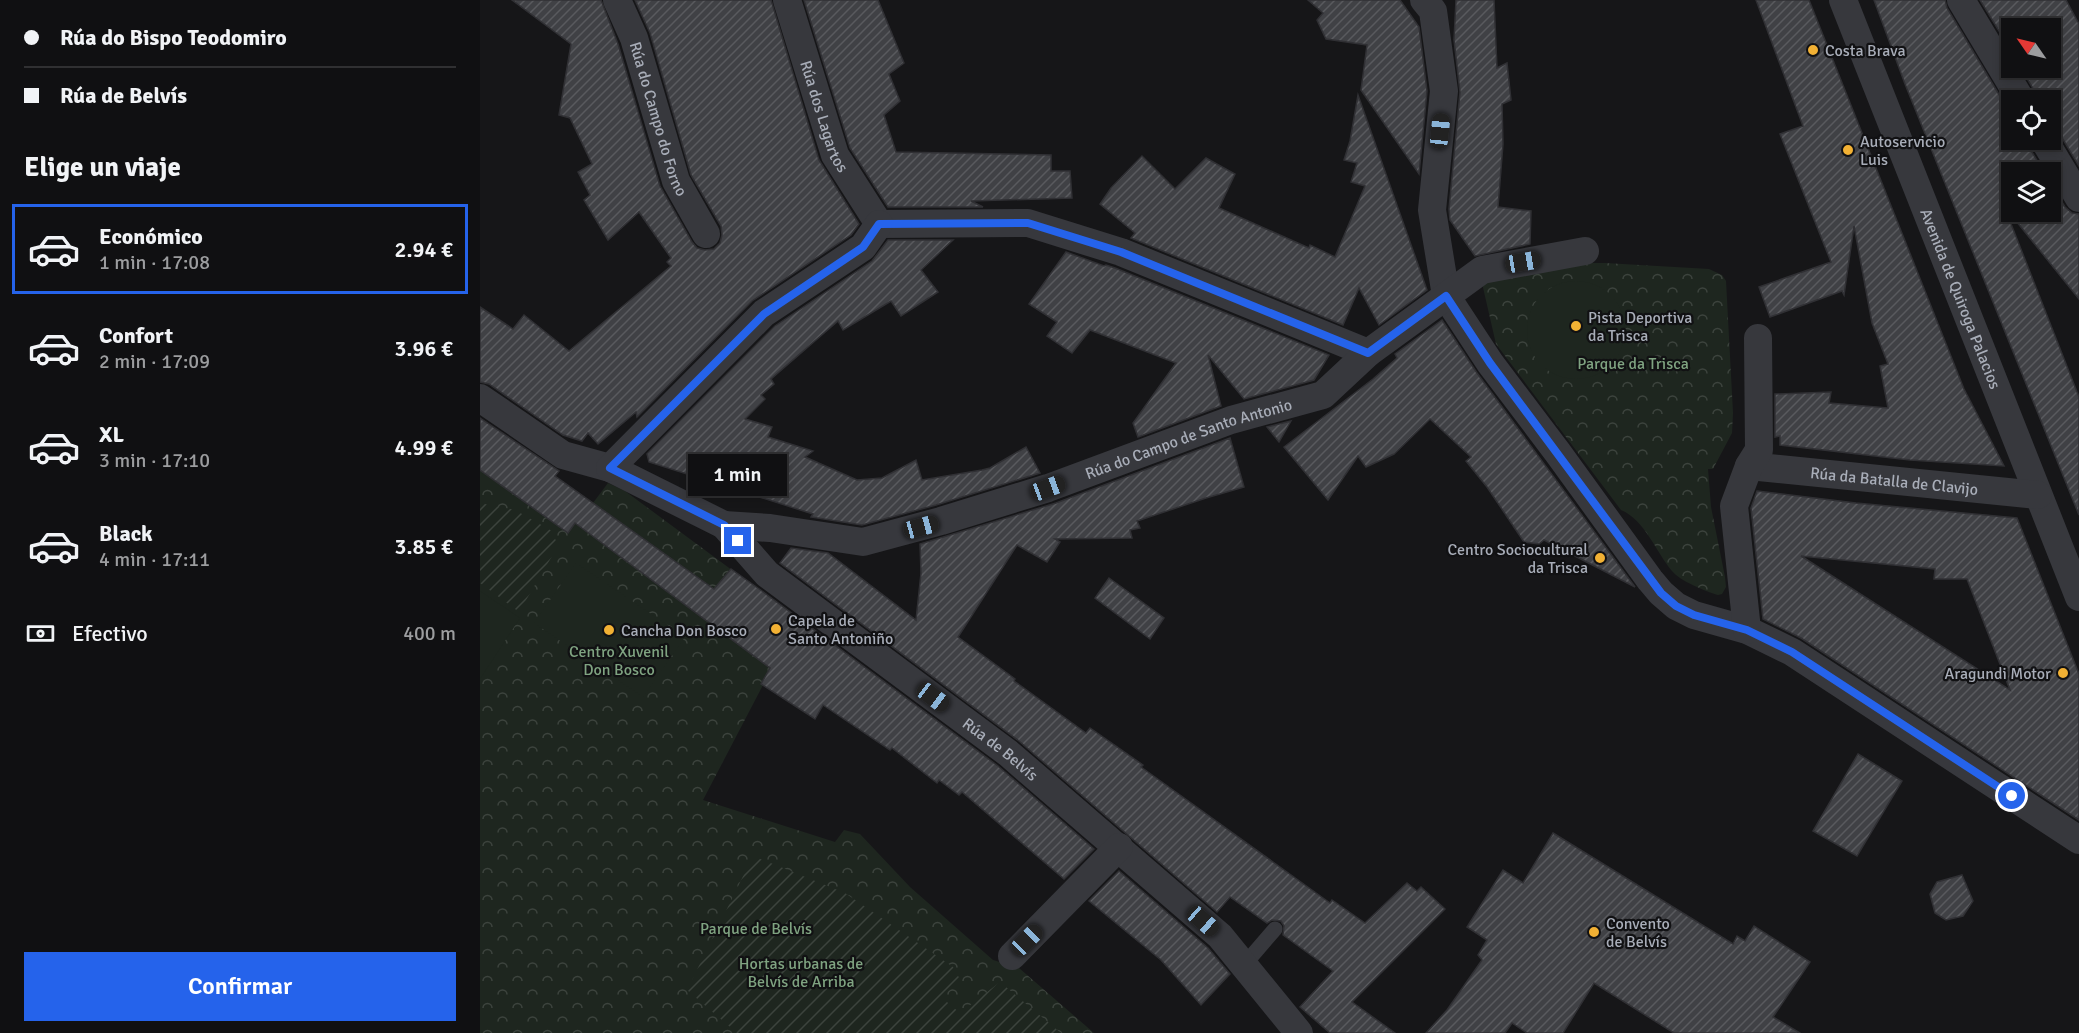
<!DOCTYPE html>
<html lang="es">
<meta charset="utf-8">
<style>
body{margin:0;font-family:Signika,sans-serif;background:#1e1e20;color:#f1f3f6;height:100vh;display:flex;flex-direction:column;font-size:22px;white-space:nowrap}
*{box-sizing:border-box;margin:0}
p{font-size:20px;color:#9c9d9f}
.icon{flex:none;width:33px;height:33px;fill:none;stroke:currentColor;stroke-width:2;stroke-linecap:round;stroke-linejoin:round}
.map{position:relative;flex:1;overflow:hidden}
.side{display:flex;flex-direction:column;background:#101012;width:480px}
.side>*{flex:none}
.top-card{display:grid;align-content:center;height:132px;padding:0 24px;background:#101012}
.needle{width:39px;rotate:304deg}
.buttons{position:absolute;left:1521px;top:18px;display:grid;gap:12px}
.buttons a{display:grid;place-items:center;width:60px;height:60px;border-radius:0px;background:#101012;box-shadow:0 3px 9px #0003,0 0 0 2px #303032;font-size:30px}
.end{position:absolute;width:27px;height:27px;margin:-14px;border:8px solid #2563eb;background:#fff;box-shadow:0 0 0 3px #fff}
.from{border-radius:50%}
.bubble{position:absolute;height:42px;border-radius:0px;background:#101012;box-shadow:0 3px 9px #0003,0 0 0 2px #303032;font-size:20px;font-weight:600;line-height:42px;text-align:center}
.car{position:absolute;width:18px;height:36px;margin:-18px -9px;border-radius:8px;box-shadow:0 0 4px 2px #0007;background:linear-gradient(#222 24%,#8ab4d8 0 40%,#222 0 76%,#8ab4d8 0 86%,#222 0)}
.top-card b{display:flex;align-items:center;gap:21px;height:57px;font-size:22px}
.top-card b+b{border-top:2px solid #303032}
.top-card i{width:15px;height:15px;background:#f1f3f6}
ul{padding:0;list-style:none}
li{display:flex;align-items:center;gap:18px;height:90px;margin:0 12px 9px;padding:0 12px;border:3px solid transparent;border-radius:0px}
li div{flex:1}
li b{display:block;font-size:22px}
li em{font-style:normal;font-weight:600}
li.current{border-color:#2563eb}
li>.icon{width:54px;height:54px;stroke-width:1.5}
h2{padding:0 24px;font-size:27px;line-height:72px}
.pay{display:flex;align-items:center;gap:15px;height:66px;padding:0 24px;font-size:22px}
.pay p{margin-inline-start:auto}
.cta{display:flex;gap:12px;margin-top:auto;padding:12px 24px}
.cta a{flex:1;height:69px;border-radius:0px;background:#2563eb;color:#fff;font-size:24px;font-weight:600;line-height:69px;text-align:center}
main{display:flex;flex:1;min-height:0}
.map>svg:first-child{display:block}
.forest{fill:url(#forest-crowns)}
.garden{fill:url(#garden-furrows)}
.pitch{fill:#1e261f}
.building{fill:url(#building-hatch);stroke:#303034;stroke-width:1.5;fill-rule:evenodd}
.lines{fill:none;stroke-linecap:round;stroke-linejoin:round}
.lane{stroke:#37383d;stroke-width:15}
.street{stroke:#37383d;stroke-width:28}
.route{stroke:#2563eb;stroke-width:8}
.poi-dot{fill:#f2b134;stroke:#111113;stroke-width:2}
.labels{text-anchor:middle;stroke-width:4.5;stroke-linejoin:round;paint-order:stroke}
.poi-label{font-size:16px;fill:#a8adb8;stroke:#111113;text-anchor:start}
.street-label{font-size:16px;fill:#a8adb8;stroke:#111113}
.park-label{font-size:16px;fill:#7fa381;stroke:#111113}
</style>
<main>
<section class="side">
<div class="top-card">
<b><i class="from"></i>Rúa do Bispo Teodomiro</b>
<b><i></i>Rúa de Belvís</b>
</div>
<h2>Elige un viaje</h2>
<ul>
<li class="current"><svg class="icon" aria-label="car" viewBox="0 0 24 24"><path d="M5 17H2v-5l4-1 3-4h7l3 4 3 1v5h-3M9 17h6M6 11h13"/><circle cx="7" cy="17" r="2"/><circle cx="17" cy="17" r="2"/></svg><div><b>Económico</b><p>1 min · 17:08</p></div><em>2.94 €</em></li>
<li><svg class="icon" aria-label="car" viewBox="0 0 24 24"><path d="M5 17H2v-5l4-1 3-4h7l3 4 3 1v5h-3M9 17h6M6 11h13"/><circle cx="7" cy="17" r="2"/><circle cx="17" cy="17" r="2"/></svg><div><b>Confort</b><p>2 min · 17:09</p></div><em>3.96 €</em></li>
<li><svg class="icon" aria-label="car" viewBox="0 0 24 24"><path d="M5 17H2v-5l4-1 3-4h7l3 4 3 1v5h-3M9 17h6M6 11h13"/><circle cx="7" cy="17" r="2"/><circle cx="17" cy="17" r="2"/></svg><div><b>XL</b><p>3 min · 17:10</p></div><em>4.99 €</em></li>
<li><svg class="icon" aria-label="car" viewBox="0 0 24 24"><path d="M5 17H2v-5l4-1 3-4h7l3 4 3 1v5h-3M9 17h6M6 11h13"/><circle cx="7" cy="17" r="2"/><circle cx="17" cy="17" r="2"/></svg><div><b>Black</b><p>4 min · 17:11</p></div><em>3.85 €</em></li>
</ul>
<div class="pay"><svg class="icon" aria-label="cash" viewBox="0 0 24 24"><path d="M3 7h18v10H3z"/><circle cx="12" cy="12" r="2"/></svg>Efectivo<p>400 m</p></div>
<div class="cta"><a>Confirmar</a></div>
</section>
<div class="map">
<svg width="1599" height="1033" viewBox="0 0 1599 1033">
<defs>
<pattern id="forest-crowns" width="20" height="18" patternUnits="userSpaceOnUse" patternTransform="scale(1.5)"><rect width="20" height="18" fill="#1e261f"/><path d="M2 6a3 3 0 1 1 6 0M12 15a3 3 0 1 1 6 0" fill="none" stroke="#3c433d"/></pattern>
<pattern id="garden-furrows" width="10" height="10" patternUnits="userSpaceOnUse" patternTransform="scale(1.5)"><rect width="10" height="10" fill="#1e261f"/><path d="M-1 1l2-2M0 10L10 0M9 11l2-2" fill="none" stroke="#3c433d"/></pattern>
<pattern id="building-hatch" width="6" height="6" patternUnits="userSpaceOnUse" patternTransform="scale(1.5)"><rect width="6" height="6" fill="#404145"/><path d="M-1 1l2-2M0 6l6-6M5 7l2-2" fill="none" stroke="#595a5e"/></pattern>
</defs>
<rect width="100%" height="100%" fill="#161618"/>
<g class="forest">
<path d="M 1100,263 L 1125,263 L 1229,269 L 1242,275 L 1246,281 L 1253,413 L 1252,433 L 1233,469 L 1228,469 L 1231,507 L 1245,577 L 1246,587 L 1242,594 L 1238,595 C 1225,591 1200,581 1192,571 C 1176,552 1165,520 1141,510 L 1016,344 L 1002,283 Z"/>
<path d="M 0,423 L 113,503 L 128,483 L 145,491 L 295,602 L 298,655 L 281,683 L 283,685 L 223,800 L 355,842 L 364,830 L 380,834 L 430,887 L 513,960 L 539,968 L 614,1033 L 0,1033 Z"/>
</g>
<g class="garden">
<path d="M 0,503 L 35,510 L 72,531 L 78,546 L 39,612 L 0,583 Z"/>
<path d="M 273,856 L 365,893 L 473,967 L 481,981 L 461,997 L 480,1013 L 520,982 L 581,1033 L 257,1033 L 207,990 Z"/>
</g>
<g class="pitch">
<circle cx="1096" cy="330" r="49"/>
<path d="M 96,563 L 205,637 L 163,697 L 54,623 Z"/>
<path d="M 0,591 L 40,618 L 0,679 Z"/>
</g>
<g class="building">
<path d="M 32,0 L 121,0 L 138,44 L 180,186 L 212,242 L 217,248 L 225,250 L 234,249 L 240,243 L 242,235 L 241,226 L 211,175 L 170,33 L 155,0 L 291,0 L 339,160 L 379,224 L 371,235 L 272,301 L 157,417 L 156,412 L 118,444 L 108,433 L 102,441 L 83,435 L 9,384 L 0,382 L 0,307 L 33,329 L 44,315 L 89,351 L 191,266 L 187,262 L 191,258 L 159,212 L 128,240 L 104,200 L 110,195 L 98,172 L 112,164 L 90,118 L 79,115 L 91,44 Z"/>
<path d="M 324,0 L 398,0 L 424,63 L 409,74 L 420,101 L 404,115 L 416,152 L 571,155 L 571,171 L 590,171 L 592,198 L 491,201 L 503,207 L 408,207 L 370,148 Z"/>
<path d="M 828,0 L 920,0 L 939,27 L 947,91 L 939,174 L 881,90 L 887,45 L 846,39 L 837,20 L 843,13 Z"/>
<path d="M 976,0 L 1014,0 L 1017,68 L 1027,63 L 1031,100 L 1022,104 L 1023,144 L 1018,207 L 1051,211 L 1050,244 L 995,256 L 970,220 L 969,209 L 980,92 L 974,40 Z"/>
<path d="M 1276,0 L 1329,0 L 1484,389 L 1524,466 L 1430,460 L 1300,445 L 1300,436 L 1295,437 L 1295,394 L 1351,392 L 1349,403 L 1408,408 L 1400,366 L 1408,364 L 1392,323 L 1374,226 L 1364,295 L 1362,291 L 1290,317 L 1279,287 L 1351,262 L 1300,134 L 1323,126 Z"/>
<path d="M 1394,0 L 1465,0 L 1467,8 L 1527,108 L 1532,113 L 1532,140 L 1548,140 L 1550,149 L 1564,172 L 1532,172 L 1532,212 L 1570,212 L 1570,183 L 1585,207 L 1592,213 L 1599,214 L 1599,299 L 1524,206 L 1599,397 L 1599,515 L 1425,84 Z"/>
<path d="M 1500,0 L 1586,0 L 1599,24 L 1599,166 L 1578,131 L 1570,125 L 1570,100 L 1557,100 L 1555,92 L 1541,68 L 1570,68 L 1570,28 L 1532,28 L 1532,52 Z"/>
<path d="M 878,95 L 947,290 L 899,325 L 879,288 L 863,325 L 651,238 L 655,233 L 620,204 L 631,188 L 662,156 L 695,189 L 726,158 L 755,174 L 739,208 L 829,248 L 830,245 L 855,257 L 885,186 L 871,182 L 877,163 L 864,160 L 870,141 Z"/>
<path d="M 408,240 L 473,240 L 441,270 L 458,292 L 421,316 L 411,301 L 363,330 L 358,321 L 291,379 L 294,384 L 281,395 L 285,399 L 265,419 L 292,427 L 288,437 L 333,451 L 325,457 L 377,480 L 402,478 L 436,460 L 442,480 L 502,470 L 510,468 L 546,447 L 560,473 L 456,505 L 382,525 L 331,517 L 333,514 L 169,462 L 167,454 L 295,326 L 392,261 Z"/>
<path d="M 586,252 L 624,266 L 626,265 L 635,268 L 849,355 L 834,380 L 764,399 L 728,355 L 741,406 L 658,437 L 653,423 L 696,363 L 610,330 L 592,353 L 567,336 L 577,322 L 549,304 Z"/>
<path d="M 962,320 L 997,373 L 1155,587 L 1064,540 L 1059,544 L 1044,542 L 1007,487 L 986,461 L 991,457 L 950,419 L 914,454 L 886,467 L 878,456 L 848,500 L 804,447 L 893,379 L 917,358 L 915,354 Z"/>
<path d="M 0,418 L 79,471 L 75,476 L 234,589 L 251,569 L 282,591 L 518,766 L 614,849 L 584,879 L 482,792 L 479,795 L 459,780 L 457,783 L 412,748 L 410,750 L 343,705 L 335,719 L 281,684 L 290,668 L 95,523 L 88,533 L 0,470 Z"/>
<path d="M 811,421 L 799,442 L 787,427 Z"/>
<path d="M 750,438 L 764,487 L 726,498 L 657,521 L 660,528 L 650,530 L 652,538 L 575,539 L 580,542 L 567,562 L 537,545 L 478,637 L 535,679 L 534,681 L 606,733 L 610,728 L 663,765 L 661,767 L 850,903 L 852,900 L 885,923 L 927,883 L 937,891 L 941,887 L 965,909 L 872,1002 L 915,1033 L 850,1033 L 820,1007 L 853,971 L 803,935 L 804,926 L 801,921 L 792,920 L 787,923 L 750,897 L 737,912 L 539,741 L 300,563 L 311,548 L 348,553 L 436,620 L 441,573 L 440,544 L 576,503 Z"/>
<path d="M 1277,491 L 1376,503 L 1537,518 L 1599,674 L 1599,820 L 1321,638 L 1283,619 L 1271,508 ZM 1321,556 L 1455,569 L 1454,579 L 1487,579 L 1530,690 Z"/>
<path d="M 629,578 L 684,618 L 670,639 L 615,598 Z"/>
<path d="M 1378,754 L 1422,781 L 1377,856 L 1333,831 Z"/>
<path d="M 1073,833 L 1253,944 L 1257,936 L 1265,941 L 1274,926 L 1330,962 L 1293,1017 L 1320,1033 L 1194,1033 L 1114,983 L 1083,1033 L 1047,1033 L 1032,1023 L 1025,1033 L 946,1033 L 967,1010 L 1002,960 L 998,955 L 1007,940 L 987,927 L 1023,870 L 1043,883 Z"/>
<path d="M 639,871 L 728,948 L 750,974 L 721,1005 L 681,960 L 609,901 Z"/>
<path d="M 1482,875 L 1493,901 L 1483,916 L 1466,920 L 1455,913 L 1450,894 L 1457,882 Z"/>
</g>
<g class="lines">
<path class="lane" d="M 764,965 L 795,929"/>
<g class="street">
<path id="s1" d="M 137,0 L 154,38 L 196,181 L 226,234"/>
<path id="s2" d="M 307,0 L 355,155 L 399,224"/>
<path d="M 944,0 L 953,11 L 964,91 L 952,210 L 966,296 L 1010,363 L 1078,453 L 1170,580 L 1181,593 L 1196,606 L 1214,615 L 1267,630 L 1312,652 L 1599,840"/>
<path id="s3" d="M 1363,0 L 1599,597"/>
<path d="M 1481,0 L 1541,100"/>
<path d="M 1564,140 L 1599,198"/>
<path d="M 399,224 L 548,223 L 641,252 L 888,353"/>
<path id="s4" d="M 0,398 L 83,455 L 130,468 L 244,525 L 287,574 L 528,753 L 740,936 L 819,1033"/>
<path id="s5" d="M 1269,466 L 1558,495"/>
<path d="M 130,468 L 284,313 L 383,247 L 399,224"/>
<path id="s6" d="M 244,525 L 290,528 L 383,542 L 461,521 L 568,488 L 751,420 L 843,395 L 888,353 L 1002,270 L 1105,251"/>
<path d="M 1267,630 L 1254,506 L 1269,466 L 1279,450 L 1278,338"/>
<path d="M 532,956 L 639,847"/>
</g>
</g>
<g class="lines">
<path class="route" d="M 258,541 L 244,525 L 130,468 L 284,314 L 383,247 L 399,224 L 548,223 L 641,252 L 888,353 L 966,296 L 1010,363 L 1181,593 L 1196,606 L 1214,615 L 1267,630 L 1312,652 L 1532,796"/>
</g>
<g class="poi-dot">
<circle cx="1333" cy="50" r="6"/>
<circle cx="1368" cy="150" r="6"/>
<circle cx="1096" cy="326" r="6"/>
<circle cx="1120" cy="558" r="6"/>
<circle cx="296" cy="629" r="6"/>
<circle cx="129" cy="630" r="6"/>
<circle cx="1583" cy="673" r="6"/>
<circle cx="1114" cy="932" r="6"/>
</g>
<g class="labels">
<g class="poi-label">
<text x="1345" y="56">Costa Brava</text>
<text x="1380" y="147">Autoservicio<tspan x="1380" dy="18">Luis</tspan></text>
<text x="1108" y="323">Pista Deportiva<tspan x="1108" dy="18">da Trisca</tspan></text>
<text x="1108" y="555" text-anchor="end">Centro Sociocultural<tspan x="1108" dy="18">da Trisca</tspan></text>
<text x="308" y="626">Capela de<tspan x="308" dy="18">Santo Antoniño</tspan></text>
<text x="141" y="636">Cancha Don Bosco</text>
<text x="1571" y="679" text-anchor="end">Aragundi Motor</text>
<text x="1126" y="929">Convento<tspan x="1126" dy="18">de Belvís</tspan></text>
</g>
<g class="street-label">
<text dy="6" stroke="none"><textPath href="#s2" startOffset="122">Rúa dos Lagartos</textPath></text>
<text dy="6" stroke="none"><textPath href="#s1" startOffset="126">Rúa do Campo do Forno</textPath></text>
<text dy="6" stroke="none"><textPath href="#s3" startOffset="321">Avenida de Quiroga Palacios</textPath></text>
<text dy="6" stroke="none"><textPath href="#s6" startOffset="482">Rúa do Campo de Santo Antonio</textPath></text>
<text dy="6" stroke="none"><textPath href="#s5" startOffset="146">Rúa da Batalla de Clavijo</textPath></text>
<text dy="6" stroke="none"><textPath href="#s4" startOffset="634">Rúa de Belvís</textPath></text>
</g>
<g class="park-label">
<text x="1153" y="369">Parque da Trisca</text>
<text x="139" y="657">Centro Xuvenil<tspan x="139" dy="18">Don Bosco</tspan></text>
<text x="276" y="934">Parque de Belvís</text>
<text x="321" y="969">Hortas urbanas de<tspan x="321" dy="18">Belvís de Arriba</tspan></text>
</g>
</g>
</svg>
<div class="buttons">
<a><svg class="needle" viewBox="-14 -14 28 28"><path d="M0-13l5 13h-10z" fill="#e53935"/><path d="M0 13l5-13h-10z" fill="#9c9d9f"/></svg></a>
<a><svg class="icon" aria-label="locate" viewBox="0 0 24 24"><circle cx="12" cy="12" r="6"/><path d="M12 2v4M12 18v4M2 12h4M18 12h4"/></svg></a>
<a><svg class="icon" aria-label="layers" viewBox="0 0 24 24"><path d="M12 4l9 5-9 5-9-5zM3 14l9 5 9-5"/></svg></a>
</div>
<i class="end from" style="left:1532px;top:796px"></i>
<i class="end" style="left:258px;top:541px"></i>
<div class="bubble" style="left:208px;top:454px;width:99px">1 min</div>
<i class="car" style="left:960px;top:131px;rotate:6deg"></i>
<i class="car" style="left:1043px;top:262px;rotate:80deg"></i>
<i class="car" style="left:568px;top:488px;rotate:70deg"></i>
<i class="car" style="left:441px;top:527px;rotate:75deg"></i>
<i class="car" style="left:453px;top:697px;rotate:127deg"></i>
<i class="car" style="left:723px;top:921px;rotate:131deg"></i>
<i class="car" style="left:547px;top:940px;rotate:45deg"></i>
</div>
</main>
